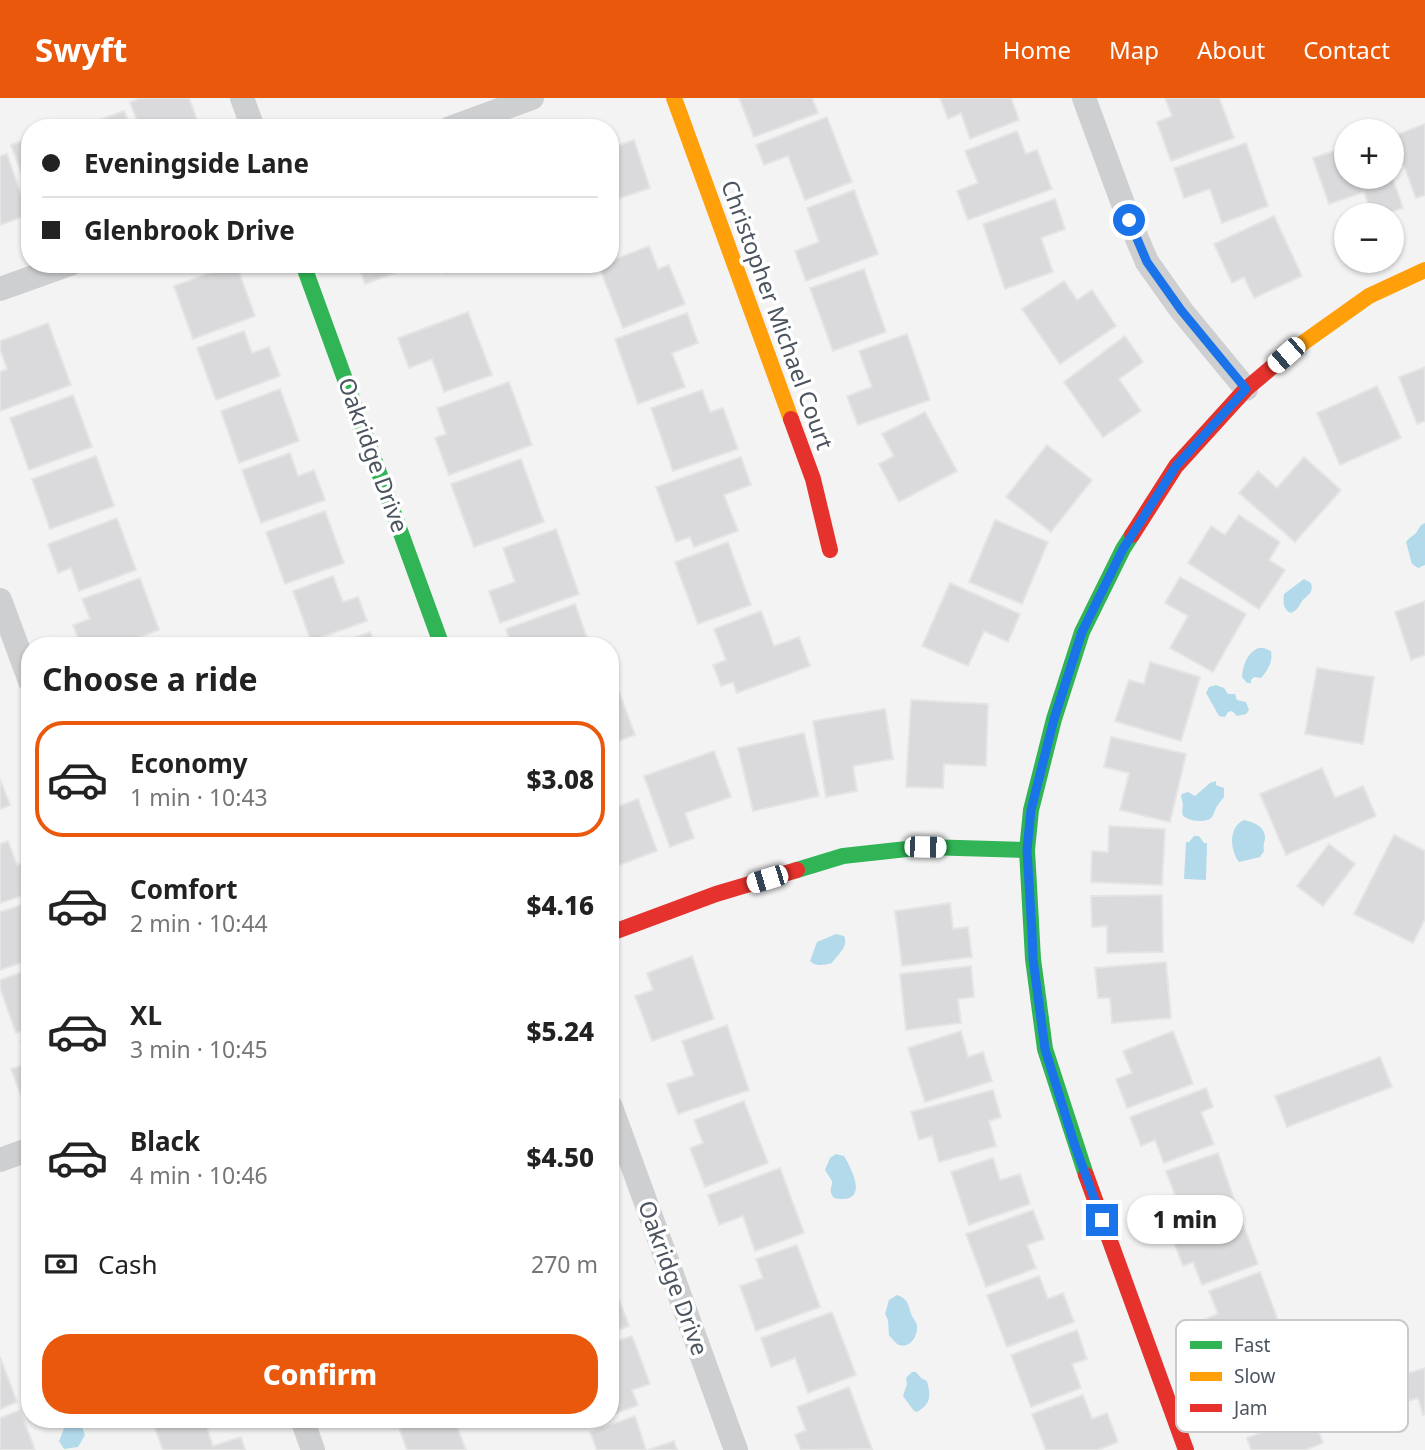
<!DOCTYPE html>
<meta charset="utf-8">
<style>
body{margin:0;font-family:"Noto Sans",sans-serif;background:#f6f6f6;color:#222;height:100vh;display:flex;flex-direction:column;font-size:26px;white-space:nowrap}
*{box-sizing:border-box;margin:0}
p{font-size:23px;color:#767676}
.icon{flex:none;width:38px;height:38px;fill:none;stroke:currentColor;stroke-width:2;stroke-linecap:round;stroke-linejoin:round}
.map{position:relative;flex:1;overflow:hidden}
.sheet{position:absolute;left:21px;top:539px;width:598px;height:791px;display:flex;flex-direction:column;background:#fff;border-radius:28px;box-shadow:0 2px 5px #0004}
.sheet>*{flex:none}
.banner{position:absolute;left:21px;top:21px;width:598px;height:154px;border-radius:28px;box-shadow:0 2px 5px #0004;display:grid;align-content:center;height:154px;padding:0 21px;background:#fff}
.fabs{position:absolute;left:1334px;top:21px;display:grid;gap:14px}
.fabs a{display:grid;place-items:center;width:70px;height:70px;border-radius:50%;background:#fff;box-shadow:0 2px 5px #0004;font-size:35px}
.end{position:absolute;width:32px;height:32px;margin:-16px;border:9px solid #1a73e8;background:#fff;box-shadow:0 0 0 4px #fff}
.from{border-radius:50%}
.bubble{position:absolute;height:49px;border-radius:24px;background:#fff;box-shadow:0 2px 5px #0004;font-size:23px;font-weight:800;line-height:49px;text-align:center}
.car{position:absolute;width:21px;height:42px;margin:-21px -10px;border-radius:9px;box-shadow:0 0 5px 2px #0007;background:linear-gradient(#fff 24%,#345 0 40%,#fff 0 76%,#345 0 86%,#fff 0)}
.banner b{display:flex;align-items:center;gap:24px;height:66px;font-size:26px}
.banner b+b{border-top:2px solid #e0e0e0}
.banner i{width:18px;height:18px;background:#222}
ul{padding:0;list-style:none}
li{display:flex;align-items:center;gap:21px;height:116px;margin:0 14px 10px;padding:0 7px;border:4px solid transparent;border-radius:28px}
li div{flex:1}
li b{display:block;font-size:26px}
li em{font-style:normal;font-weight:800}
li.current{border-color:#ea580c}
li>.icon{width:63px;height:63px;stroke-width:1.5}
h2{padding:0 21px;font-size:32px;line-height:84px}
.pay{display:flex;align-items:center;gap:18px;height:77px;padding:0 21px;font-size:26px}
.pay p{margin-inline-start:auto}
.primary-button{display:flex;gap:14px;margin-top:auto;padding:14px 21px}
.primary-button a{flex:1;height:80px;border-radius:28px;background:#ea580c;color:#fff;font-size:28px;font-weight:800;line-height:80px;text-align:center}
header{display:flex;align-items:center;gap:42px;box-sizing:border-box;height:98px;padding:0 35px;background:#ea580c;color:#fff}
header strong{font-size:33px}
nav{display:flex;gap:38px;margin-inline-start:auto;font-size:24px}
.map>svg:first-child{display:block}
.water{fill:#b2daeb}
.building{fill:#dadadc;stroke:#e5e5e6;stroke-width:2}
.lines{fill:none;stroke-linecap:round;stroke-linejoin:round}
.street{stroke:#cecfd1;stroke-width:24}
.fast{stroke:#30b455;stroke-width:16}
.slow{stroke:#ff9f0a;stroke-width:16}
.jam{stroke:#e5322d;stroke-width:16}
.route{stroke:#1a73e8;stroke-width:9}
.labels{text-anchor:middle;stroke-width:7;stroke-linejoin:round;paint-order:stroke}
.street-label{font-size:23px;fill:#4b545f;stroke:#fff}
.key{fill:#fff;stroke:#c9cccf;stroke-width:2}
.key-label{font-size:19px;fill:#4b545f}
</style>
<header>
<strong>Swyft</strong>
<nav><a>Home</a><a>Map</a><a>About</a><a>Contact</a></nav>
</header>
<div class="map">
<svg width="1425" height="1352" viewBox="0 0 1425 1352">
<rect width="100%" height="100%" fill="#f4f3f3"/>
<g class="water">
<path d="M 1425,425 L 1425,467 L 1418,470 L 1412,466 L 1406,444 C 1409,440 1411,439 1415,436 C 1419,432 1419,427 1425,425 Z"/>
<path d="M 1304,481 L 1311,485 C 1314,495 1308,496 1302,503 C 1298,509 1298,512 1291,515 C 1283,512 1283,504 1284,496 Z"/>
<path d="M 1259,550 L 1264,550 L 1271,553 C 1273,564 1268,572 1261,580 L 1254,579 L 1251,582 L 1251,585 L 1247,585 L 1242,579 C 1243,568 1247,554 1259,550 Z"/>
<path d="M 1216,587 L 1224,590 L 1228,596 L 1235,596 L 1237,602 L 1246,604 L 1249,612 L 1246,616 L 1237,618 L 1232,613 L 1228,614 L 1225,619 L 1219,618 L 1206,595 L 1209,589 Z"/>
<path d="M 1216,683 L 1216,687 L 1224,690 L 1224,699 C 1222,702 1219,705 1217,708 C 1212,718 1214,722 1201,723 C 1193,723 1190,722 1183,718 L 1182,713 L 1183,707 L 1181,698 L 1182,696 L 1188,694 L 1195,698 L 1210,685 Z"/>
<path d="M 1244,722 C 1254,724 1266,729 1265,741 C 1264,745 1263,749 1264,753 L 1260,759 L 1239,764 C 1230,752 1228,729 1244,722 Z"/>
<path d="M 1194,738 L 1199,738 L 1204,745 L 1207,745 L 1206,782 L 1184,781 L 1186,744 L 1189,744 Z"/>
<path d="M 836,836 L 844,838 C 849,849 838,856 832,865 C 825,867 816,869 810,863 L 817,844 Z"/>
<path d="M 836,1056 L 844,1058 C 854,1075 869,1107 834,1100 C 828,1091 832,1092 832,1083 L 825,1072 L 830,1060 Z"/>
<path d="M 897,1197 C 909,1201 908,1208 912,1218 C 914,1222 916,1223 917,1228 C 918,1239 909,1252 897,1246 C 896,1245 890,1238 889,1238 L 888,1222 L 885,1216 L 889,1202 Z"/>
<path d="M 912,1274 L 916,1274 L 921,1280 L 927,1283 C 931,1298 931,1306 917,1314 L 914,1313 L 903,1298 L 907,1286 L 906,1280 Z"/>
<path d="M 64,1321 L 79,1321 L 85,1337 L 78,1349 L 64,1351 L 59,1343 L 65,1328 Z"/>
</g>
<g class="building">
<path d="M 141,0 L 189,0 L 200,30 L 140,30 L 130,4 Z"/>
<path d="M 739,0 L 812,0 L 818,15 L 754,39 Z"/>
<path d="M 940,0 L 1011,0 L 1019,22 L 970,41 L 961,15 L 948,21 Z"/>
<path d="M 1165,0 L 1219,0 L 1234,40 L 1171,63 L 1157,24 L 1172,18 Z"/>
<path d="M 124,13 L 131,30 L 77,30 Z"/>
<path d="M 827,19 L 852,84 L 805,102 L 788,58 L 764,67 L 756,47 Z"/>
<path d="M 1425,26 L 1425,97 L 1416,100 L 1393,38 Z"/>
<path d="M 1017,33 L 1026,56 L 1037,52 L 1052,91 L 968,122 L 957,93 L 978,85 L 965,53 Z"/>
<path d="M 30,40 L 30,98 L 11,47 Z"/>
<path d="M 634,42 L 650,90 L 611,103 L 611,50 Z"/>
<path d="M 1246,45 L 1268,108 L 1222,125 L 1210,91 L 1184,100 L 1174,70 Z"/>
<path d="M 1346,49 L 1346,79 L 1391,79 L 1391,76 L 1403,110 L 1381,117 L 1372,117 L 1364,94 L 1329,106 L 1313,60 Z"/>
<path d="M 7,56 L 28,117 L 0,127 L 0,58 Z"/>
<path d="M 854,92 L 878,156 L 806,183 L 795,153 L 819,144 L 807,110 Z"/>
<path d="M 1055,101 L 1065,131 L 1041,140 L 1053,174 L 1005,191 L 983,126 Z"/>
<path d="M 1274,118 L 1302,178 L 1254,200 L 1244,179 L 1232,185 L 1214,146 Z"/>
<path d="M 649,148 L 658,171 L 669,167 L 685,206 L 623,230 L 599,168 L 611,166 L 611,163 Z"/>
<path d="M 234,166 L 236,166 L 255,218 L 193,241 L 174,188 Z"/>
<path d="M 358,166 L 419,166 L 365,186 Z"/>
<path d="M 443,166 L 471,166 L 446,175 Z"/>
<path d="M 864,171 L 886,234 L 833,253 L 810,190 Z"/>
<path d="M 1064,183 L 1077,202 L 1092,192 L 1116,228 L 1060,266 L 1022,211 Z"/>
<path d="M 468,214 L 492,277 L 444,294 L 432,261 L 409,270 L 398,240 Z"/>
<path d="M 687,215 L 698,245 L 672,255 L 685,289 L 638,306 L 615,241 Z"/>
<path d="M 48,225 L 71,287 L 0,313 L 0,274 L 7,271 L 0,251 L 0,243 Z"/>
<path d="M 244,233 L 252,255 L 269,249 L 280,278 L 216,302 L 197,250 Z"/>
<path d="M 907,236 L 930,302 L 858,327 L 847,298 L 872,289 L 859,253 Z"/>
<path d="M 1125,238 L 1143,264 L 1119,281 L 1141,313 L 1103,339 L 1064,284 Z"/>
<path d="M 1425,269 L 1425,323 L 1417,326 L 1399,279 Z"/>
<path d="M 509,284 L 532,347 L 449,377 L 435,340 L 446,336 L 437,310 Z"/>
<path d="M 1377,288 L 1401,340 L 1340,367 L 1317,315 Z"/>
<path d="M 280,291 L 299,343 L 239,365 L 221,313 Z"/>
<path d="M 702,292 L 710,314 L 723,310 L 738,351 L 673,373 L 651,310 Z"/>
<path d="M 73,297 L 92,349 L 29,372 L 10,320 Z"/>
<path d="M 925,314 L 957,373 L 899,404 L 879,366 L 894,358 L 882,336 Z"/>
<path d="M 1047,347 L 1092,382 L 1051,434 L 1006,399 Z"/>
<path d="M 290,355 L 298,378 L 314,372 L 325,402 L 261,425 L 242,372 Z"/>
<path d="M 96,358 L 114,408 L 50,431 L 32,381 Z"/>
<path d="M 741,359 L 751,387 L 724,397 L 738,433 L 694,449 L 690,439 L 676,444 L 656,389 Z"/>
<path d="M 1304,359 L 1341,392 L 1295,444 L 1239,395 L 1258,373 L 1277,390 Z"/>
<path d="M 521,361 L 544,424 L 474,449 L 451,386 Z"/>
<path d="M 325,413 L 344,465 L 285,486 L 266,434 Z"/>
<path d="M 1239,417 L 1280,444 L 1269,462 L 1285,472 L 1259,511 L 1188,465 L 1211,428 L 1225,437 Z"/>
<path d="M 117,420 L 136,472 L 79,493 L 71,470 L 58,475 L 48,446 Z"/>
<path d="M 995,422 L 1048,444 L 1022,506 L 969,484 Z"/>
<path d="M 556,431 L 579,496 L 500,525 L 489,493 L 515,484 L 503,450 Z"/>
<path d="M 728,444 L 751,507 L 698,526 L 675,464 Z"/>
<path d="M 333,478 L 343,504 L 358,499 L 367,523 L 311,543 L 293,493 Z"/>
<path d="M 1180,479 L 1246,516 L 1213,574 L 1170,550 L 1188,518 L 1165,505 Z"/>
<path d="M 140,480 L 159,532 L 117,548 L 81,548 L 73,527 L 90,521 L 82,501 Z"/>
<path d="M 950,485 L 1020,516 L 1008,544 L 984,533 L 968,568 L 922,548 Z"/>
<path d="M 1425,503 L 1425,557 L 1411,562 L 1395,514 Z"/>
<path d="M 575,506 L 590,548 L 512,548 L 506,531 Z"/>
<path d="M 761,513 L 774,548 L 799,539 L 810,568 L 737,595 L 733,584 L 721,588 L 713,567 L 726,562 L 714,531 Z"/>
<path d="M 370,534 L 375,548 L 333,548 Z"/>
<path d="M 1150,564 L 1200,579 L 1181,643 L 1115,623 L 1129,582 L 1144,586 Z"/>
<path d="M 1317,570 L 1374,579 L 1363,646 L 1305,636 Z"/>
<path d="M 611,572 L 635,637 L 611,646 Z"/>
<path d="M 911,602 L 988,606 L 986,668 L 944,666 L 943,690 L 906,689 Z"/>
<path d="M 885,611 L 893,661 L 853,668 L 857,693 L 826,699 L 813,623 Z"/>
<path d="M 804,635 L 819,698 L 753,713 L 738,650 Z"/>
<path d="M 1111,639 L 1186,656 L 1170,724 L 1120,712 L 1129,675 L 1104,669 Z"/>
<path d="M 714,653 L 731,699 L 685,715 L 694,740 L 670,749 L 644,678 Z"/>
<path d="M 1322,670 L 1335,700 L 1363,688 L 1376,718 L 1286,757 L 1260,696 Z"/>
<path d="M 0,681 L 10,707 L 0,711 Z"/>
<path d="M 638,701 L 657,753 L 611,770 L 611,711 Z"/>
<path d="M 1109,728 L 1165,731 L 1162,787 L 1091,784 L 1092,753 L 1108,754 Z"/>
<path d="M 1394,737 L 1425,753 L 1425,821 L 1413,845 L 1354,816 Z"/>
<path d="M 8,743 L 17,767 L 30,762 L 30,795 L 0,805 L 0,746 Z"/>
<path d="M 1329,746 L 1355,766 L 1323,808 L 1297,788 Z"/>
<path d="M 1162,797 L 1163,854 L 1107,855 L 1107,828 L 1092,829 L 1091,798 Z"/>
<path d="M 30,804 L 30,862 L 0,872 L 0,814 Z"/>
<path d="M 950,805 L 953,831 L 968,829 L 972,859 L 902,868 L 895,813 Z"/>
<path d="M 692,858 L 714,921 L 652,943 L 635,898 L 653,892 L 647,875 Z"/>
<path d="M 1166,864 L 1171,920 L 1112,925 L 1110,900 L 1098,900 L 1095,870 Z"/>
<path d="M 971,868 L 974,899 L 958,901 L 961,925 L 906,932 L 900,876 Z"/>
<path d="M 30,871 L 30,930 L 16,935 L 0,890 L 0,882 Z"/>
<path d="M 727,927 L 749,992 L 678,1016 L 667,986 L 694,977 L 682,943 Z"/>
<path d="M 961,933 L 968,959 L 983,954 L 992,983 L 925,1004 L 908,950 Z"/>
<path d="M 1173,933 L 1193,986 L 1127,1010 L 1116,981 L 1132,975 L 1123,953 Z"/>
<path d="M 30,939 L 30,997 L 22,1000 L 11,971 L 29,965 L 21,943 Z"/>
<path d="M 1380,959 L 1392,989 L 1287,1029 L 1275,998 Z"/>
<path d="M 1206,990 L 1213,1009 L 1201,1014 L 1214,1046 L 1164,1065 L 1155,1042 L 1141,1048 L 1130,1019 Z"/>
<path d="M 993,992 L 1001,1019 L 989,1023 L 996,1048 L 939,1064 L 932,1038 L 919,1042 L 911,1014 Z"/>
<path d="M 744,1003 L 768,1065 L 705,1089 L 690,1050 L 703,1045 L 694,1022 Z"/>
<path d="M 1218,1055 L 1236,1107 L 1170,1130 L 1160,1102 L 1175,1097 L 1166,1073 Z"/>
<path d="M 993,1060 L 1000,1082 L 1020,1076 L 1030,1106 L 969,1127 L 951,1074 Z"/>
<path d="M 780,1070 L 804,1135 L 755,1153 L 743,1118 L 719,1127 L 708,1097 Z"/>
<path d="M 1033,1112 L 1044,1141 L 1027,1147 L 1036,1170 L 986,1189 L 966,1136 Z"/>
<path d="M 1238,1113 L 1258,1166 L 1202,1187 L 1193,1164 L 1183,1168 L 1172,1139 Z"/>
<path d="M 797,1147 L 820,1209 L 756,1233 L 740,1188 L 763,1180 L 756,1161 Z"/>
<path d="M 1260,1174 L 1279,1225 L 1213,1249 L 1203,1222 L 1218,1216 L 1209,1193 Z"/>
<path d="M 1039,1178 L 1048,1201 L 1063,1195 L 1074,1224 L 1007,1249 L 987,1197 Z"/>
<path d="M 619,1201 L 629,1228 L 611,1235 L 611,1204 Z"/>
<path d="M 832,1214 L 856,1277 L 808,1295 L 795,1260 L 771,1269 L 761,1240 Z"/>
<path d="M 1077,1232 L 1087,1261 L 1072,1266 L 1081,1290 L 1031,1309 L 1011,1257 Z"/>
<path d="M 632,1238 L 650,1286 L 632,1292 L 638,1307 L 611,1317 L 611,1245 Z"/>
<path d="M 0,1259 L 17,1304 L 0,1311 Z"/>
<path d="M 1425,1270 L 1425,1316 L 1423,1317 L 1418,1300 L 1393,1307 L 1386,1282 Z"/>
<path d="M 849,1289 L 872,1351 L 801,1352 L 795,1337 L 806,1332 L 797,1309 Z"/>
<path d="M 1305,1294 L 1323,1345 L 1305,1352 L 1251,1352 L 1247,1340 L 1260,1335 L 1252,1313 Z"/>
<path d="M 1083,1297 L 1092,1321 L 1107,1315 L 1118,1344 L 1098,1352 L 1046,1352 L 1032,1316 Z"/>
<path d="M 20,1312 L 35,1352 L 0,1352 L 0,1320 Z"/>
<path d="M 635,1318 L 646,1352 L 597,1352 L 590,1334 Z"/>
<path d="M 180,1321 L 204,1321 L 213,1348 L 241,1339 L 245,1352 L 163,1352 L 155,1330 Z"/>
<path d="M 403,1321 L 454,1321 L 466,1352 L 407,1352 L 397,1324 Z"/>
<path d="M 674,1343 L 677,1352 L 648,1352 Z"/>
</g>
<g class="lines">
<g class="street">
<path d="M 242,0 L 253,30"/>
<path d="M 1084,0 L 1129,122 L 1147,164 L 1181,212 L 1246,291"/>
<path d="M 450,30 L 532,0"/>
<path d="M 0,191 L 70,166"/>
<path d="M 0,502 L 30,583"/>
<path d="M 611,1009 L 736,1352"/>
<path d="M 0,1062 L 30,1051"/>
<path d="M 302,1321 L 313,1352"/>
</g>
<g class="fast">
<path d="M 303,166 L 442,548"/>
<path d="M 797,772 L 843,758 L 925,749 L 1027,752"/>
<path d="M 1086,1077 L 1045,951 L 1033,861 L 1027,752 L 1031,712 L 1054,621 L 1082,534 L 1123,451 L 1132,437"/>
</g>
<g class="slow">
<path d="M 674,0 L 791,321"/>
<path d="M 1272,269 L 1286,257 L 1369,198 L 1425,172"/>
</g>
<g class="jam">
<path d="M 791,321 L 813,381 L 830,452"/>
<path d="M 1132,437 L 1176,368 L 1246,291 L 1272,269"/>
<path d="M 611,835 L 716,796 L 797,772"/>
<path d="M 1086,1077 L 1186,1352"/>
</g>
</g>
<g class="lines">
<path class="route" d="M 1102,1122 L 1074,1045 L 1045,951 L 1033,861 L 1032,834 L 1027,752 L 1031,712 L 1054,621 L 1082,534 L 1123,451 L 1176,368 L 1246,291 L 1181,212 L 1147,164 L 1129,122"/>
</g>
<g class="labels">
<g class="street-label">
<text transform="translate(777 217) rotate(70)" y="8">Christopher Michael Court</text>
<text transform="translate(373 357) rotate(70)" y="8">Oakridge Drive</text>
<text transform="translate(673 1180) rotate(70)" y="8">Oakridge Drive</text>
</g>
</g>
<rect x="1176" y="1222" width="232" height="112" rx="10" class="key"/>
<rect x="1190" y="1243" width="32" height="8" fill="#30b455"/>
<rect x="1190" y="1274" width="32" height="9" fill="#ff9f0a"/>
<rect x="1190" y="1306" width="32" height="8" fill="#e5322d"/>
<g class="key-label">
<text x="1234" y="1254">Fast</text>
<text x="1234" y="1285">Slow</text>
<text x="1234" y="1317">Jam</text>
</g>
</svg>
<div class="fabs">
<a>+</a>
<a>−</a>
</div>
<i class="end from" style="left:1129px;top:122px"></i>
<i class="end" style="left:1102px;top:1122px"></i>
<div class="bubble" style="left:1127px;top:1097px;width:116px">1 min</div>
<i class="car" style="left:1286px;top:257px;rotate:229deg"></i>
<i class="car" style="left:925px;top:749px;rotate:91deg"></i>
<i class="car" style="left:767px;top:781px;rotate:253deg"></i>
<div class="banner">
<b><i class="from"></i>Eveningside Lane</b>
<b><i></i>Glenbrook Drive</b>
</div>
<section class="sheet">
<h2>Choose a ride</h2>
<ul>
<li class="current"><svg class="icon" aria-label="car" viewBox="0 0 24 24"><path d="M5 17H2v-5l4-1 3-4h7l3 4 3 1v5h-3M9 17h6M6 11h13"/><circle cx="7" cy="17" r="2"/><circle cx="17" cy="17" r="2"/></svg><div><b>Economy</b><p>1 min · 10:43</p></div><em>$3.08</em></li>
<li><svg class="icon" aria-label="car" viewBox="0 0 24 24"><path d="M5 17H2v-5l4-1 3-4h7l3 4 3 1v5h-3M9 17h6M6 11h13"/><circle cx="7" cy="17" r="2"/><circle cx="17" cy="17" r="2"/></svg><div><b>Comfort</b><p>2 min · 10:44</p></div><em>$4.16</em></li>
<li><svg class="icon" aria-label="car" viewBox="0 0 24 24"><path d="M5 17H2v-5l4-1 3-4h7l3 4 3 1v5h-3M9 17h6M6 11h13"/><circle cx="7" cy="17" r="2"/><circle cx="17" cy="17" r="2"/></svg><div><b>XL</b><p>3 min · 10:45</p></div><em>$5.24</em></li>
<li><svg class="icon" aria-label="car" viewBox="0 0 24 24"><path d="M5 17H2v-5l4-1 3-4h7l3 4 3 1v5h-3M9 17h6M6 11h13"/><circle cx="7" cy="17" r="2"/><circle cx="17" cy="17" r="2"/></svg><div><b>Black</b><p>4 min · 10:46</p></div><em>$4.50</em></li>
</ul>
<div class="pay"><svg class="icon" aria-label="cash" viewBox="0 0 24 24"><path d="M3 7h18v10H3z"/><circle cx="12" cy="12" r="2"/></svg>Cash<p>270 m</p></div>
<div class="primary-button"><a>Confirm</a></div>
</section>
</div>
